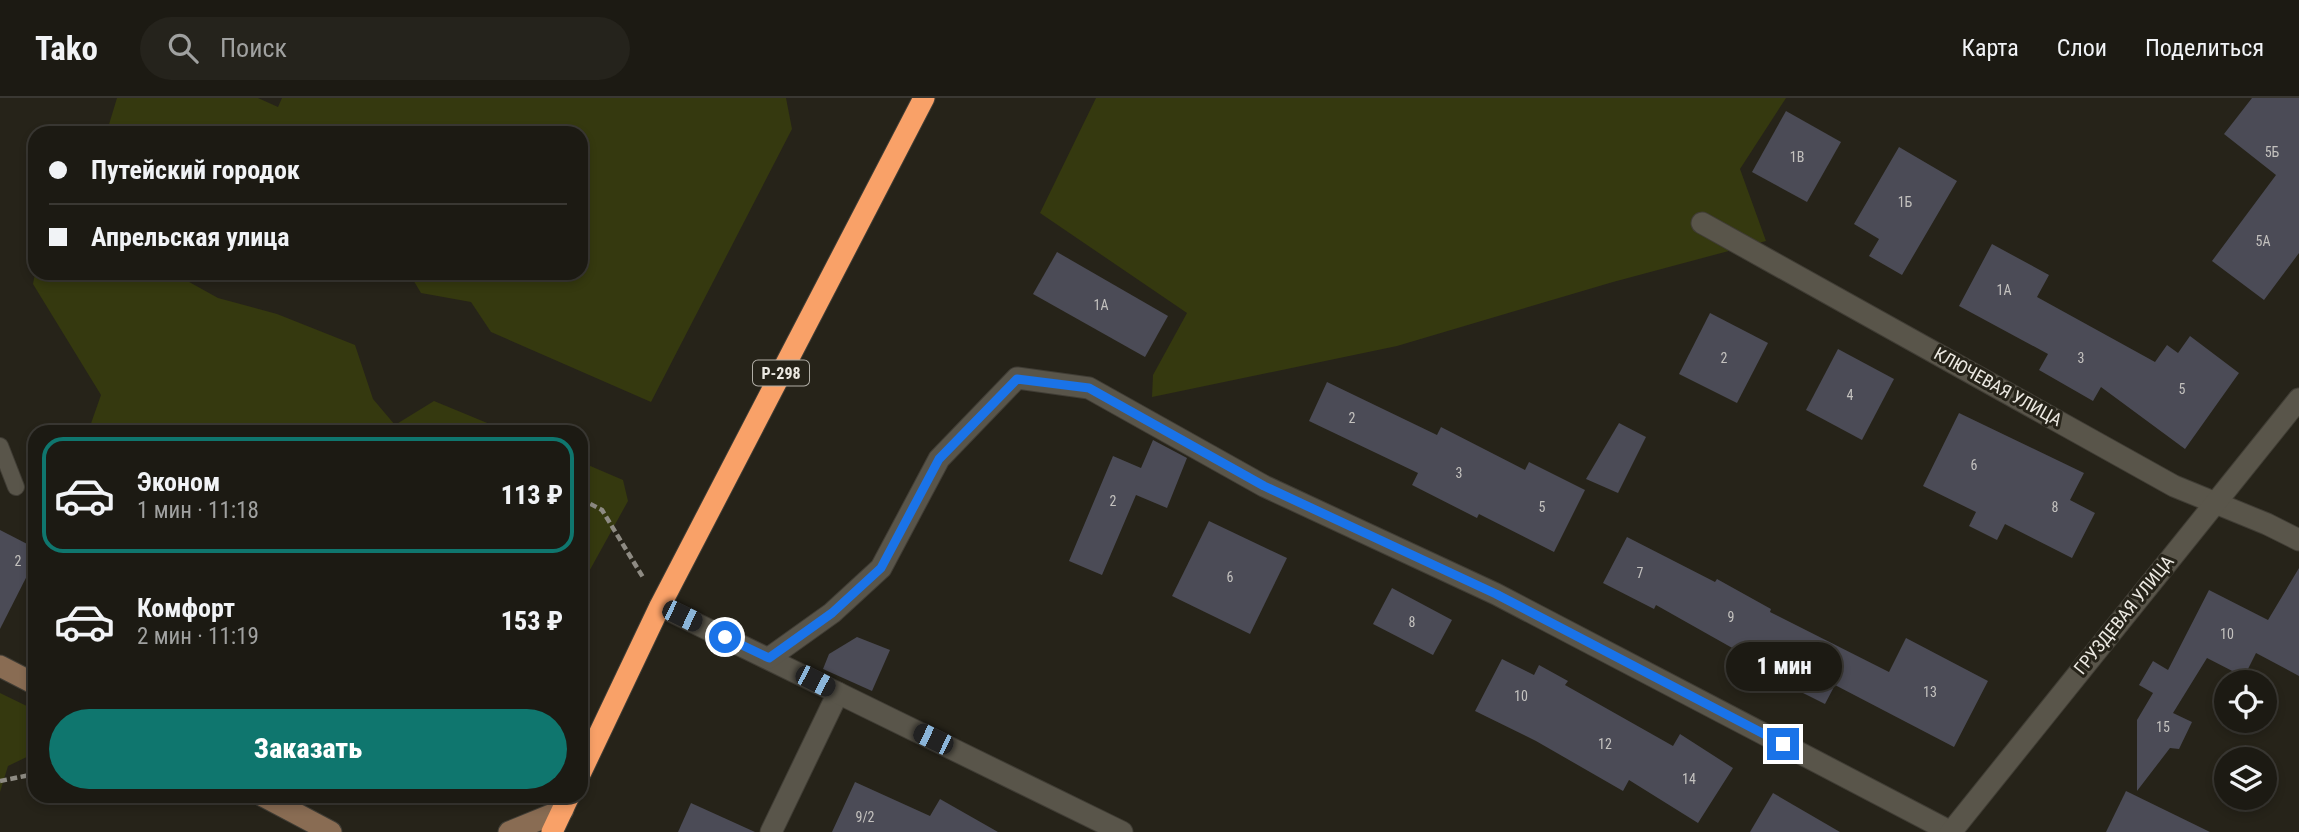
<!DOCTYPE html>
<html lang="ru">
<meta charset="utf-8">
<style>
body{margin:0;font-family:"Roboto Condensed",sans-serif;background:#25231c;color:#f1f3f6;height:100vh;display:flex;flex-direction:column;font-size:26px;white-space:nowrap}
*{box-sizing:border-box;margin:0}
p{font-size:23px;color:#a0a1a0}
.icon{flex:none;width:38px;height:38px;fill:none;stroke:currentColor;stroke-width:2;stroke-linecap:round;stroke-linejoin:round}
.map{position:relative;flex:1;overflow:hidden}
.sheet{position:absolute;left:28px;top:327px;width:560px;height:378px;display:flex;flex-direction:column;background:#1c1a13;border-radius:21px;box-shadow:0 4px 10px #0003,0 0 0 2px #3a3833}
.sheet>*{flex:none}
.top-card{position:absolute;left:28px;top:28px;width:560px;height:154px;border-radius:21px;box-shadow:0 4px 10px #0003,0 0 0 2px #3a3833;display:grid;align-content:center;height:154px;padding:0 21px;background:#1c1a13}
.buttons{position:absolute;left:2214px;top:572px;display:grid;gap:14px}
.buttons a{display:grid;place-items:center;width:63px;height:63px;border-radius:50%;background:#1c1a13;box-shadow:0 4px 10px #0003,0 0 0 2px #3a3833;font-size:35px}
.end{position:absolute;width:32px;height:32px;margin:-16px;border:9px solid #1a73e8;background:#fff;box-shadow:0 0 0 4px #fff}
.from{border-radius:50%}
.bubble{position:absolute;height:49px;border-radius:24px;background:#1c1a13;box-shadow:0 4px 10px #0003,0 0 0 2px #3a3833;font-size:23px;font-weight:800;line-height:49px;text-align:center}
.car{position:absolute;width:21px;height:42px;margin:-21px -10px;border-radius:9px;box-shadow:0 0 5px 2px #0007;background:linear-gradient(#222 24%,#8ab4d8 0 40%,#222 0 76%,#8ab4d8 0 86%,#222 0)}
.top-card b{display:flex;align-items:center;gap:24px;height:66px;font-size:26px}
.top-card b+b{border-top:2px solid #3a3833}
.top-card i{width:18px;height:18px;background:#f1f3f6}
ul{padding:12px 0 0;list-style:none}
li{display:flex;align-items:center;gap:21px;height:116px;margin:0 14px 10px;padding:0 7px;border:4px solid transparent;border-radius:21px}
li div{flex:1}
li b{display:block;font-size:26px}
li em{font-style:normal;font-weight:800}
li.current{border-color:#0f766e}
li>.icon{width:63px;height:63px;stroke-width:1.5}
.primary-button{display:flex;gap:14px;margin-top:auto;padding:14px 21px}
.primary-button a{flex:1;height:80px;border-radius:42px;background:#0f766e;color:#fff;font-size:28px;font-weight:800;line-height:80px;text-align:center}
header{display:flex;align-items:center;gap:42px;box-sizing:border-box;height:98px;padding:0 35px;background:#1c1a13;border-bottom:2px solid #3a3833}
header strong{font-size:33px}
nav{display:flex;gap:38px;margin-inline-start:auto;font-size:24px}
.search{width:490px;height:63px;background:#25231c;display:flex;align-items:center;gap:18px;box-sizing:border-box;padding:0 24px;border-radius:38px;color:#a0a1a0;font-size:26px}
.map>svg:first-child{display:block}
.green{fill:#35390f}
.building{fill:#4b4b56}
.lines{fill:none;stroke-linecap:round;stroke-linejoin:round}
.lane-casing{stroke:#403d35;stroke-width:18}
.street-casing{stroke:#403d35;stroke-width:23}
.secondary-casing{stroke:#403d35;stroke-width:23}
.highway-casing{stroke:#403d35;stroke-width:23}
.path{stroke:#8e8b83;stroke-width:4.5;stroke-dasharray:7 3.5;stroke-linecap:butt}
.lane{stroke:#59554a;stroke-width:16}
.street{stroke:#59554a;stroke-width:21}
.secondary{stroke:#896c53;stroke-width:21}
.highway{stroke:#f9a168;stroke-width:21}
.route{stroke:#1a73e8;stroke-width:9}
.labels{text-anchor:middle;stroke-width:6;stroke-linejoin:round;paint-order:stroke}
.number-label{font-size:14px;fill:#c4c2bf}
.shield{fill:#262319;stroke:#b1aea6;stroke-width:2}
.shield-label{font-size:16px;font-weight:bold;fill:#ece9e2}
.street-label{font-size:18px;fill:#ece9e2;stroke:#262319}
</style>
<header>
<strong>Tako</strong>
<div class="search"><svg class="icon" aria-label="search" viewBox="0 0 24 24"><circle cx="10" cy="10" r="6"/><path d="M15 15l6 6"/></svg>Поиск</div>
<nav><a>Карта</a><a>Слои</a><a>Поделиться</a></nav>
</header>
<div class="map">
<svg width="2299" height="734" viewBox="0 0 2299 734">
<rect width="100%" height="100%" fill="#262319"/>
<g class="green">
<path d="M 117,0 L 258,0 L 278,9 L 282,0 L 786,0 L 792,31 L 651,304 L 491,234 L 471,204 L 421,195 L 409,175 L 581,175 L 581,35 L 108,35 L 107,33 Z"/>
<path d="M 1096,0 L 1786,0 L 1740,71 L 1766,143 L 1613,184 L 1397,248 L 1152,299 L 1153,277 L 1187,215 L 1040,115 Z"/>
<path d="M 35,175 L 173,175 L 218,200 L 277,216 L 355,247 L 373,301 L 395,327 L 434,303 L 509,334 L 88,334 L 101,297 L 33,186 Z"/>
<path d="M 581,364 L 623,382 L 628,403 L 581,488 Z"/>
<path d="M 0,595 L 35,612 L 35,655 L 8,668 L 0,694 Z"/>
</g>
<g class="building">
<path d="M 2252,0 L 2299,0 L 2299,155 L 2264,202 L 2212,163 L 2276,77 L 2224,36 Z"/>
<path d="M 1786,13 L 1841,44 L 1807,104 L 1752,74 Z"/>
<path d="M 1899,49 L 1957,83 L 1902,177 L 1869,158 L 1879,141 L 1854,126 Z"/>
<path d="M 1992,146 L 2049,177 L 2037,199 L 2155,264 L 2167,247 L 2178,255 L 2190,238 L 2239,275 L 2185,351 L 2101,289 L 2093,303 L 2039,272 L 2048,256 L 1959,208 Z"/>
<path d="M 1057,154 L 1168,218 L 1145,259 L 1033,196 Z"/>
<path d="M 1710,215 L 1768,245 L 1737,305 L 1679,276 Z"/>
<path d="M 1838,251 L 1894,281 L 1862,342 L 1806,312 Z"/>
<path d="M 1327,284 L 1437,337 L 1441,329 L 1525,372 L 1529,364 L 1585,392 L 1554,454 L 1479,416 L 1477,420 L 1412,387 L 1418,375 L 1309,323 Z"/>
<path d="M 1959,315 L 2084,375 L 2070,402 L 2095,415 L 2072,460 L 2005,426 L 1997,442 L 1969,428 L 1976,414 L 1923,388 Z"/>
<path d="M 1619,325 L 1646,339 L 1618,395 L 1586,381 Z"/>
<path d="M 1153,342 L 1187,360 L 1167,410 L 1136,397 L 1102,477 L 1069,463 L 1113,358 L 1141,370 Z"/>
<path d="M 1209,423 L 1287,460 L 1250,536 L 1172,498 Z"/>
<path d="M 0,432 L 35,450 L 35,462 L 0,531 Z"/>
<path d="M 1627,439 L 1715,484 L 1717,481 L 1771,511 L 1770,514 L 1889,574 L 1906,540 L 1988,583 L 1954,649 L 1835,587 L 1825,606 L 1763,575 L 1766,569 L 1656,507 L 1654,511 L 1603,485 Z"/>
<path d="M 2299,470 L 2299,578 L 2256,555 L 2244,579 L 2207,560 L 2173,615 L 2192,624 L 2179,651 L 2170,650 L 2137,693 L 2137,622 L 2153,595 L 2139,587 L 2153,563 L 2168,572 L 2209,492 L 2268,522 Z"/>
<path d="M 1392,490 L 1452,522 L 1433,557 L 1373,526 Z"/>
<path d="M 857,539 L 890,552 L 872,593 L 823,571 L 829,556 Z"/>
<path d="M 1502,561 L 1534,577 L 1539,567 L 1568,583 L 1565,587 L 1673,648 L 1680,636 L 1733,670 L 1698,725 L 1629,682 L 1623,693 L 1536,643 L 1475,613 Z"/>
<path d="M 855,684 L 930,718 L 940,701 L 998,734 L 832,734 Z"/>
<path d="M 2126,693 L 2210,734 L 2106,734 Z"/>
<path d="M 1773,695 L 1840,734 L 1750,734 Z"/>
<path d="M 691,705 L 755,734 L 678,734 Z"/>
</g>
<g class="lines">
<defs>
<path id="lane" d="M 0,348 L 16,389"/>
<g id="street">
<path d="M 1702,125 L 2174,388 L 2267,426 L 2299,442"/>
<path d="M 660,508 L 838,595 L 771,734"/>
<path d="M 769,560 L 832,515 L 881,470 L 939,361 L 1017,280 L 1089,290 L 1264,388 L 1496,496 L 1951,734"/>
<path d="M 838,595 L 1122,734"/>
<path d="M 1951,734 L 2299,301"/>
</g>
<g id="secondary">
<path d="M 0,568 L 35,586"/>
<path d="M 263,698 L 331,734"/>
<path d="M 509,734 L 563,712"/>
</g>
<g id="highway">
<path d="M 581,674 L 660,508 L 924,0"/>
<path d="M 552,734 L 569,698"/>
</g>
</defs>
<use href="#lane" class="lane-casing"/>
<use href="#street" class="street-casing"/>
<use href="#secondary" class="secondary-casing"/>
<use href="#highway" class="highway-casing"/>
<g class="path">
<path d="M 581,401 L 602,412 L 644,481"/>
<path d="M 0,683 L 35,676"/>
</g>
<use href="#lane" class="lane"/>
<use href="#street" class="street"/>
<use href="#secondary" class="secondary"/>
<use href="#highway" class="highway"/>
</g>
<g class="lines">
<path class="route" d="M 725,539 L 769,560 L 832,515 L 881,470 L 939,361 L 1017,281 L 1089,290 L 1264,388 L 1496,496 L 1783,646"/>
</g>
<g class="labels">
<g class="number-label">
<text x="2272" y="59">5Б</text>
<text x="1797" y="64">1В</text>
<text x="1905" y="109">1Б</text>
<text x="2263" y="148">5А</text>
<text x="2004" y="197">1А</text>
<text x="1101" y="212">1А</text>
<text x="1724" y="265">2</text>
<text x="2081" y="265">3</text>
<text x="2182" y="296">5</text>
<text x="1850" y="302">4</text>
<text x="1352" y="325">2</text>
<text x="1974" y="372">6</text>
<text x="1459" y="380">3</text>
<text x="1113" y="408">2</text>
<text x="1542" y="414">5</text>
<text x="2055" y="414">8</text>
<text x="18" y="468">2</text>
<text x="1640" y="480">7</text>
<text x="1230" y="484">6</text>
<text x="1731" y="524">9</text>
<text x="1412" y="529">8</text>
<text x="2227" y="541">10</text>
<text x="1930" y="599">13</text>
<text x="1521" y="603">10</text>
<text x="2163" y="634">15</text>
<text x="1605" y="651">12</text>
<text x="1689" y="686">14</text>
<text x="865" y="724">9/2</text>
</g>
<rect class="shield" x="753" y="262.5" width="56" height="25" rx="5"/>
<g class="shield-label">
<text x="781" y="281">Р-298</text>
</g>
<g class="street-label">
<text transform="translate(1998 289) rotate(29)" y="6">КЛЮЧЕВАЯ УЛИЦА</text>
<text transform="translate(2124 517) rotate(-51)" y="6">ГРУЗДЕВАЯ УЛИЦА</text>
</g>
</g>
</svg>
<div class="buttons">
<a><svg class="icon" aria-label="locate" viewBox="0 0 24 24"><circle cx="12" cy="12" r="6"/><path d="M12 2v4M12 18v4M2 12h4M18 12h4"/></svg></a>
<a><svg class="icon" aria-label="layers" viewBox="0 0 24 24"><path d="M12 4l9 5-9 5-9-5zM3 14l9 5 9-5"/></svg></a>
</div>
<i class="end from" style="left:725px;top:539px"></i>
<i class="end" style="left:1783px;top:646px"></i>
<div class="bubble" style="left:1726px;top:544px;width:116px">1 мин</div>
<i class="car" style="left:682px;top:518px;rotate:116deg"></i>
<i class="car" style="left:815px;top:583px;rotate:117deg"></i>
<i class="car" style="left:933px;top:641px;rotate:296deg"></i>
<div class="top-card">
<b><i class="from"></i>Путейский городок</b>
<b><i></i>Апрельская улица</b>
</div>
<section class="sheet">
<ul>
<li class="current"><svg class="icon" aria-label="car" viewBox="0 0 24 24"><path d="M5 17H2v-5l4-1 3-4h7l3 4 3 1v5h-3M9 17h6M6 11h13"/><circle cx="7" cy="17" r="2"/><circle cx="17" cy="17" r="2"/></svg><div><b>Эконом</b><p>1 мин · 11:18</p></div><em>113 ₽</em></li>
<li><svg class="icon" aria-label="car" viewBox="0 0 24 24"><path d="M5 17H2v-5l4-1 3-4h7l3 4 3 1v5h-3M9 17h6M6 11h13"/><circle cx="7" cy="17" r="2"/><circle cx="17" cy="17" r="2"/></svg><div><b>Комфорт</b><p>2 мин · 11:19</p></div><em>153 ₽</em></li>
</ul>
<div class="primary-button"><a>Заказать</a></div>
</section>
</div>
